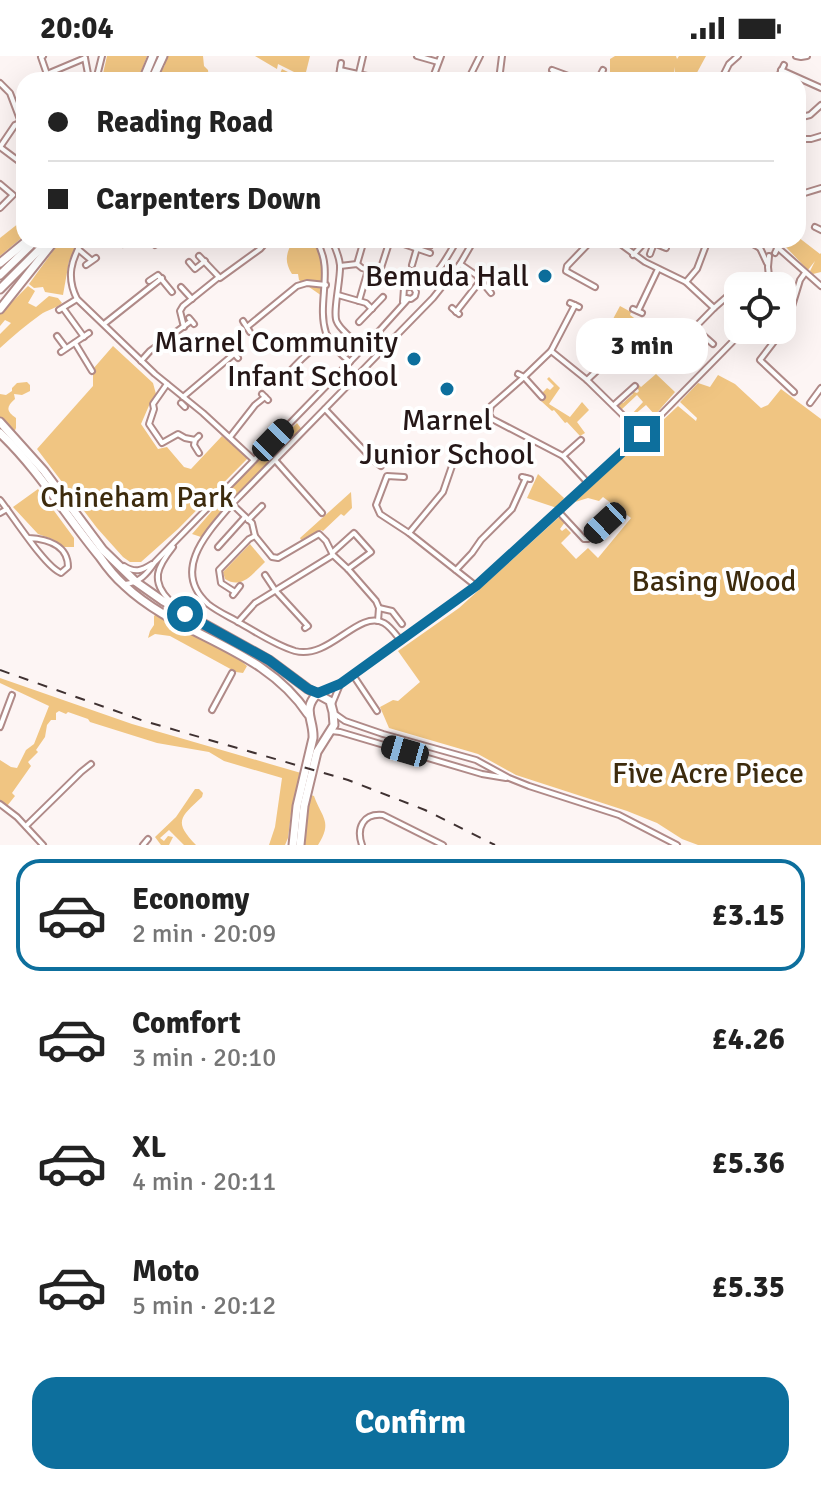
<!DOCTYPE html>
<meta charset="utf-8">
<style>
body{margin:0;font-family:Signika,sans-serif;background:#f2f2f2;color:#222;height:100vh;display:flex;flex-direction:column;font-size:30px;white-space:nowrap}
*{box-sizing:border-box;margin:0}
p{font-size:26px;color:#767676}
.icon{flex:none;width:44px;height:44px;fill:none;stroke:currentColor;stroke-width:2;stroke-linecap:round;stroke-linejoin:round}
.map{position:relative;height:789px;overflow:hidden}
.sheet{display:flex;flex-direction:column;background:#fff;flex:1}
.sheet>*{flex:none}
.banner{position:absolute;left:16px;top:16px;width:790px;height:176px;border-radius:24px;box-shadow:0 8px 32px #0002;display:grid;align-content:center;height:176px;padding:0 32px;background:#fff}
.controls{position:absolute;left:724px;top:216px;display:grid;gap:16px}
.controls a{display:grid;place-items:center;width:72px;height:72px;border-radius:16px;background:#fff;box-shadow:0 8px 32px #0002;font-size:40px}
.end{position:absolute;width:36px;height:36px;margin:-18px;border:10px solid #0d6f9d;background:#fff;box-shadow:0 0 0 4px #fff}
.from{border-radius:50%}
.bubble{position:absolute;height:56px;border-radius:24px;background:#fff;box-shadow:0 8px 32px #0002;font-size:26px;font-weight:800;line-height:56px;text-align:center}
.car{position:absolute;width:24px;height:48px;margin:-24px -12px;border-radius:10px;box-shadow:0 0 6px 2px #0007;background:linear-gradient(#222 24%,#8ab4d8 0 40%,#222 0 76%,#8ab4d8 0 86%,#222 0)}
.banner b{display:flex;align-items:center;gap:28px;height:76px;font-size:30px}
.banner b+b{border-top:2px solid #e0e0e0}
.banner i{width:20px;height:20px;background:#222}
ul{padding:14px 0 0;list-style:none}
li{display:flex;align-items:center;gap:24px;height:112px;margin:0 16px 12px;padding:0 16px;border:4px solid transparent;border-radius:24px}
li div{flex:1}
li b{display:block;font-size:30px}
li em{font-style:normal;font-weight:800}
li.current{border-color:#0d6f9d}
li>.icon{width:72px;height:72px;stroke-width:1.5}
.action{display:flex;gap:16px;margin-top:auto;padding:16px 32px}
.action a{flex:1;height:92px;border-radius:24px;background:#0d6f9d;color:#fff;font-size:32px;font-weight:800;line-height:92px;text-align:center}
.status{display:flex;justify-content:space-between;align-items:center;height:56px;padding:0 40px;background:#fff;direction:ltr}
.status svg{height:22px;fill:currentColor}
.map>svg:first-child{display:block}
.green{fill:#f0c582}
.lines{fill:none;stroke-linecap:round;stroke-linejoin:round}
.minor-casing{stroke:#b08a88;stroke-width:8}
.highway-casing{stroke:#b08a88;stroke-width:11}
.minor{stroke:#fff;stroke-width:4}
.highway{stroke:#fff;stroke-width:7}
.rail{stroke:#3f3131;stroke-width:2;stroke-dasharray:10 10;stroke-linecap:butt}
.route{stroke:#0d6f9d;stroke-width:10}
.poi-dot{fill:#0d6f9d;stroke:#fff;stroke-width:3}
.labels{text-anchor:middle;stroke-width:8;stroke-linejoin:round;paint-order:stroke}
.poi-label{font-size:30px;fill:#251717;stroke:#fff;text-anchor:end}
.park-label{font-size:30px;fill:#3d2b0d;stroke:#fff}
</style>
<div class="status"><b>20:04</b><svg viewBox="0 0 49 12"><path d="M0 12V9h3v3zM5 12V6h3v6zM10 12V3h3v9zM15 12V0h3v12zM26 1h20v11H26zM47 4h2v5h-2z"/></svg></div>
<div class="map">
<svg width="821" height="789" viewBox="0 0 821 789">
<rect width="100%" height="100%" fill="#fdf5f4"/>
<g class="green">
<path d="M 107,0 L 147,0 L 138,24 L 108,24 L 102,22 Z"/>
<path d="M 165,0 L 203,0 L 204,10 L 208,14 L 209,24 L 181,24 L 179,20 L 179,24 L 157,24 L 165,9 L 163,7 Z"/>
<path d="M 255,0 L 310,0 L 306,16 L 310,24 L 277,24 L 282,13 L 294,19 L 296,17 L 278,8 L 277,13 Z"/>
<path d="M 615,0 L 676,0 L 677,3 L 679,0 L 706,0 L 693,24 L 675,24 L 675,11 L 673,24 L 610,24 L 610,3 Z"/>
<path d="M 24,163 L 24,180 L 0,200 L 0,182 Z"/>
<path d="M 798,181 L 820,198 L 821,197 L 821,216 L 813,218 L 810,215 L 815,205 L 808,214 L 782,187 L 781,184 L 798,184 Z"/>
<path d="M 61,184 L 80,184 L 69,205 L 63,239 L 45,236 L 43,231 L 34,232 L 29,228 Z"/>
<path d="M 293,184 L 316,184 L 322,201 L 322,240 L 299,224 L 298,218 L 292,218 C 284,205 286,198 293,184 Z"/>
<path d="M 28,230 L 35,235 L 28,247 L 36,251 L 49,240 L 58,242 L 62,247 C 56,253 48,253 40,259 C 26,269 13,280 0,292 L 0,278 L 11,267 L 5,264 L 0,270 L 0,258 Z"/>
<path d="M 620,250 L 631,256 L 630,259 L 637,264 L 622,273 L 624,278 L 621,280 L 612,272 L 587,295 L 584,293 L 585,288 L 613,263 Z"/>
<path d="M 113,290 L 153,327 L 156,338 L 151,345 L 141,368 L 158,393 L 167,391 L 184,411 L 191,413 L 222,380 L 248,402 L 178,473 L 141,506 L 130,506 L 123,501 L 97,472 L 37,393 L 93,330 L 93,313 Z"/>
<path d="M 656,318 L 675,336 L 655,359 L 646,349 L 634,359 L 632,358 L 643,346 L 637,339 L 621,354 L 619,352 L 619,346 L 623,347 L 633,338 L 631,335 L 637,337 L 639,335 L 637,331 L 639,329 L 641,331 Z"/>
<path d="M 718,319 L 735,328 L 761,352 L 768,349 L 781,333 L 821,363 L 821,789 L 698,789 L 682,783 L 657,767 L 627,755 L 516,719 L 478,698 L 389,672 L 380,651 L 393,644 L 398,645 L 420,626 L 398,595 L 459,552 L 558,462 L 562,462 L 565,466 L 560,473 L 562,475 L 566,472 L 571,477 L 561,487 L 576,503 L 588,492 L 598,502 L 631,462 L 603,441 L 599,445 L 588,442 L 575,446 L 677,351 L 678,350 L 696,365 L 697,362 L 680,346 L 698,327 L 710,331 Z"/>
<path d="M 549,321 L 560,332 L 549,348 L 570,361 L 582,346 L 589,354 L 577,366 L 585,377 L 580,380 L 567,366 L 565,367 L 554,354 L 552,355 L 541,345 L 545,341 L 542,337 L 547,332 L 550,334 L 554,330 L 547,323 Z"/>
<path d="M 27,326 L 30,329 L 30,335 L 22,339 L 14,338 L 15,343 C 6,351 6,355 16,362 L 16,372 L 14,377 L 0,361 L 0,338 L 6,339 L 12,335 L 12,332 L 17,327 Z"/>
<path d="M 297,367 L 303,375 L 235,445 L 204,482 L 192,478 L 238,425 Z"/>
<path d="M 538,418 L 564,442 L 557,452 L 527,442 Z"/>
<path d="M 38,433 L 74,482 L 74,491 L 64,491 L 52,483 L 38,478 L 13,451 Z"/>
<path d="M 351,436 L 352,452 L 344,460 L 341,458 L 323,475 L 321,474 L 301,484 L 300,482 Z"/>
<path d="M 250,488 L 265,506 C 253,517 242,534 225,523 L 223,516 Z"/>
<path d="M 156,558 L 235,600 L 247,610 L 243,617 L 236,616 L 170,580 L 155,578 L 148,582 L 150,575 L 154,569 L 154,560 Z"/>
<path d="M 0,622 L 132,668 L 301,717 L 291,758 L 288,782 L 285,789 L 269,789 L 275,771 L 282,722 L 224,705 L 209,696 L 157,687 L 90,666 L 88,663 L 68,656 L 66,658 L 59,655 L 56,657 L 56,664 L 51,664 L 47,669 L 45,681 L 36,694 L 38,696 L 28,706 L 31,710 L 12,737 L 15,740 L 7,750 L 0,744 L 0,704 L 11,711 L 17,712 L 26,694 L 34,688 L 49,650 L 0,627 Z"/>
<path d="M 195,733 L 199,733 L 203,737 L 202,741 C 179,762 174,766 196,789 L 184,789 L 169,774 L 160,782 L 164,785 L 168,780 L 173,781 L 169,789 L 161,789 L 155,781 L 176,761 Z"/>
<path d="M 311,739 L 314,740 C 322,762 333,766 318,789 L 304,789 L 308,745 Z"/>
</g>
<g class="lines">
<defs>
<g id="minor">
<path d="M 43,0 L 41,1 L 49,24"/>
<path d="M 417,0 L 438,6"/>
<path d="M 796,0 L 801,1 L 807,0"/>
<path d="M 85,2 L 88,18"/>
<path d="M 340,14 L 376,22"/>
<path d="M 552,14 L 579,24"/>
<path d="M 781,14 L 821,32"/>
<path d="M 359,17 L 363,0"/>
<path d="M 47,18 L 85,2"/>
<path d="M 339,20 L 341,7"/>
<path d="M 703,21 L 708,24"/>
<path d="M 424,23 L 427,24"/>
<path d="M 96,24 L 102,0"/>
<path d="M 432,24 L 441,0"/>
<path d="M 468,24 L 480,0"/>
<path d="M 499,24 L 502,0"/>
<path d="M 598,24 L 603,14"/>
<path d="M 721,24 L 729,8 L 738,0"/>
<path d="M 777,24 L 784,9"/>
<path d="M 0,27 L 10,37 L 21,66"/>
<path d="M 798,62 L 810,59 L 821,49"/>
<path d="M 798,78 L 800,63"/>
<path d="M 798,83 L 811,83 L 821,80"/>
<path d="M 0,91 L 15,69 L 24,65"/>
<path d="M 0,91 L 24,109"/>
<path d="M 0,128 L 13,139 L 0,152"/>
<path d="M 798,139 L 821,132"/>
<path d="M 815,171 L 821,174"/>
<path d="M 83,184 C 71,204 66,221 77,243 L 155,318 L 203,357 L 254,404"/>
<path d="M 151,184 L 155,189"/>
<path d="M 316,184 C 335,214 316,246 326,277 C 331,288 340,298 350,306"/>
<path d="M 392,184 L 430,197"/>
<path d="M 592,184 L 567,210 L 566,215 L 595,231"/>
<path d="M 615,184 L 645,206 L 686,226 L 714,252"/>
<path d="M 746,184 L 760,192"/>
<path d="M 332,185 C 336,193 339,200 340,209 C 341,223 332,258 337,266 C 339,271 345,276 349,280"/>
<path d="M 762,187 L 760,192 L 767,207"/>
<path d="M 123,188 L 128,184"/>
<path d="M 430,190 L 432,184"/>
<path d="M 776,190 L 821,230"/>
<path d="M 78,193 L 91,204"/>
<path d="M 775,197 L 777,193 L 775,184"/>
<path d="M 650,198 L 654,187"/>
<path d="M 633,199 L 645,186 L 649,185 L 666,192"/>
<path d="M 769,200 L 768,211 L 770,230"/>
<path d="M 189,206 L 195,213 L 205,205"/>
<path d="M 357,208 L 364,184"/>
<path d="M 460,208 L 476,219 L 491,237"/>
<path d="M 86,209 L 96,202"/>
<path d="M 412,209 L 417,192"/>
<path d="M 340,210 L 357,208 L 362,212 L 391,221 L 407,230"/>
<path d="M 379,218 L 390,184"/>
<path d="M 220,222 L 260,193 L 268,184"/>
<path d="M 739,223 L 747,230"/>
<path d="M 149,225 L 158,219 L 172,236"/>
<path d="M 686,226 L 697,213 L 708,184"/>
<path d="M 181,231 L 192,243"/>
<path d="M 338,239 L 366,247 L 372,253"/>
<path d="M 406,242 L 411,243 L 415,240 L 416,236 L 413,231"/>
<path d="M 359,245 L 368,214"/>
<path d="M 403,246 L 404,232 C 410,230 418,230 424,227 C 438,219 449,198 457,184"/>
<path d="M 570,247 L 579,251"/>
<path d="M 63,252 L 84,281"/>
<path d="M 452,252 L 459,258"/>
<path d="M 633,253 L 642,257"/>
<path d="M 59,254 L 77,243"/>
<path d="M 638,255 L 658,213"/>
<path d="M 456,256 L 481,224"/>
<path d="M 189,262 L 194,268"/>
<path d="M 243,265 L 250,276"/>
<path d="M 359,266 L 383,241"/>
<path d="M 104,268 L 162,222"/>
<path d="M 184,271 L 180,255 L 183,250 L 219,221 L 199,200"/>
<path d="M 247,271 L 297,230 L 307,227 L 326,229"/>
<path d="M 695,272 L 713,288"/>
<path d="M 57,280 L 66,292"/>
<path d="M 75,287 L 92,315"/>
<path d="M 232,295 L 238,302"/>
<path d="M 551,295 L 575,249"/>
<path d="M 61,296 L 89,277"/>
<path d="M 141,305 L 150,295 L 191,265"/>
<path d="M 658,309 L 714,252 L 738,231"/>
<path d="M 518,318 L 524,321 L 542,341"/>
<path d="M 277,323 L 282,329"/>
<path d="M 587,324 L 620,293 L 615,287"/>
<path d="M 280,326 C 295,310 309,292 330,284"/>
<path d="M 167,328 L 153,348 L 154,353 L 149,368 L 162,387 L 178,378 L 185,382 L 195,384"/>
<path d="M 794,336 L 760,304 L 786,270 L 800,224 L 805,217"/>
<path d="M 262,338 L 268,344"/>
<path d="M 183,341 L 234,298"/>
<path d="M 181,347 L 185,351"/>
<path d="M 810,347 L 821,332"/>
<path d="M 614,349 L 635,330"/>
<path d="M 325,353 L 373,404 L 381,410"/>
<path d="M 230,381 L 255,349 L 265,341"/>
<path d="M 199,397 L 194,389 L 195,384 L 199,380"/>
<path d="M 563,400 L 581,384"/>
<path d="M 275,404 L 322,457"/>
<path d="M 404,421 L 387,420 L 376,449 L 380,458 L 409,477 L 476,530"/>
<path d="M 522,421 L 530,423"/>
<path d="M 588,427 L 563,400 L 492,363 L 489,358 L 491,350 L 524,321 L 551,295 L 587,324 L 642,378"/>
<path d="M 0,444 C 13,460 45,511 61,517 L 68,511 C 68,489 47,483 29,482"/>
<path d="M 232,448 L 252,467 L 255,480 L 272,501 L 278,502 L 319,478 L 326,485 L 333,499 L 348,513 L 376,545 L 379,552 L 378,565"/>
<path d="M 558,455 L 584,483 L 588,483 L 620,454"/>
<path d="M 0,457 L 7,453"/>
<path d="M 248,464 L 262,450"/>
<path d="M 409,477 L 443,436 L 453,407"/>
<path d="M 218,491 L 245,461"/>
<path d="M 333,496 L 354,477 L 371,496 L 348,513"/>
<path d="M 124,510 C 135,517 141,515 152,508"/>
<path d="M 456,514 L 472,497 L 481,484 L 512,453 L 526,422"/>
<path d="M 265,519 L 275,534 L 308,570 L 305,572"/>
<path d="M 125,528 C 139,527 147,518 155,506 L 371,284 L 408,243"/>
<path d="M 235,536 L 221,527 L 219,514 L 249,483 L 255,480"/>
<path d="M 233,539 L 240,530"/>
<path d="M 170,545 C 150,525 157,511 173,491"/>
<path d="M 379,552 L 392,555 L 402,568"/>
<path d="M 238,566 L 255,547 L 333,499"/>
<path d="M 401,585 C 396,579 391,571 384,567 C 358,553 330,604 295,595 C 275,589 258,577 240,567 C 230,561 218,556 208,548 C 170,514 209,475 232,448 L 433,242 L 460,208 L 474,184"/>
<path d="M 353,619 L 377,655"/>
<path d="M 319,637 L 340,628 L 476,530 L 642,378 L 744,274"/>
<path d="M 332,648 L 339,631"/>
<path d="M 212,654 L 232,617"/>
<path d="M 335,658 L 345,665 L 383,678 L 476,704 L 509,722 L 529,730 L 619,759 L 677,789"/>
<path d="M 0,671 L 12,639"/>
<path d="M 331,675 L 340,676 L 482,718 L 506,722"/>
<path d="M 0,748 L 17,761 L 43,789"/>
<path d="M 26,770 L 81,716 L 91,708"/>
<path d="M 143,789 L 148,783"/>
<path d="M 362,789 C 356,772 363,757 383,759 L 443,789"/>
</g>
<g id="highway">
<path d="M 143,24 L 153,0"/>
<path d="M 152,24 L 163,0"/>
<path d="M 0,207 L 28,184"/>
<path d="M 0,219 L 36,184"/>
<path d="M 0,233 L 49,184"/>
<path d="M 0,253 L 55,184"/>
<path d="M 0,366 L 44,415 L 103,494 L 136,526 L 163,545 L 269,604 L 308,633 L 330,645 L 333,656 L 334,669 L 317,696 L 304,750 L 300,789"/>
<path d="M 0,377 C 39,414 66,460 100,501 C 107,511 115,521 124,529 C 180,582 263,590 308,658"/>
<path d="M 293,789 L 297,750 L 313,682 C 314,663 301,654 318,637"/>
</g>
</defs>
<use href="#minor" class="minor-casing"/>
<use href="#highway" class="highway-casing"/>
<use href="#minor" class="minor"/>
<use href="#highway" class="highway"/>
<path class="rail" d="M 0,614 L 144,665 L 348,724 L 425,754 L 495,789"/>
</g>
<g class="lines">
<path class="route" d="M 185,558 L 269,604 L 308,633 L 318,637 L 340,628 L 476,530 L 642,378"/>
</g>
<g class="poi-dot">
<circle cx="545" cy="220" r="8"/>
<circle cx="414" cy="303" r="8"/>
<circle cx="447" cy="333" r="8"/>
</g>
<g class="labels">
<g class="poi-label">
<text x="529" y="230">Bemuda Hall</text>
<text x="398" y="296">Marnel Community<tspan x="398" dy="34">Infant School</tspan></text>
<text x="447" y="374" text-anchor="middle">Marnel<tspan x="447" dy="34">Junior School</tspan></text>
</g>
<g class="park-label">
<text x="137" y="451">Chineham Park</text>
<text x="714" y="535">Basing Wood</text>
<text x="708" y="727">Five Acre Piece</text>
</g>
</g>
</svg>
<div class="controls">
<a><svg class="icon" aria-label="locate" viewBox="0 0 24 24"><circle cx="12" cy="12" r="6"/><path d="M12 2v4M12 18v4M2 12h4M18 12h4"/></svg></a>
</div>
<i class="end from" style="left:185px;top:558px"></i>
<i class="end" style="left:642px;top:378px"></i>
<div class="bubble" style="left:576px;top:262px;width:132px">3 min</div>
<i class="car" style="left:273px;top:384px;rotate:44deg"></i>
<i class="car" style="left:605px;top:467px;rotate:227deg"></i>
<i class="car" style="left:405px;top:695px;rotate:286deg"></i>
<div class="banner">
<b><i class="from"></i>Reading Road</b>
<b><i></i>Carpenters Down</b>
</div>
</div>
<section class="sheet">
<ul>
<li class="current"><svg class="icon" aria-label="car" viewBox="0 0 24 24"><path d="M5 17H2v-5l4-1 3-4h7l3 4 3 1v5h-3M9 17h6M6 11h13"/><circle cx="7" cy="17" r="2"/><circle cx="17" cy="17" r="2"/></svg><div><b>Economy</b><p>2 min · 20:09</p></div><em>£3.15</em></li>
<li><svg class="icon" aria-label="car" viewBox="0 0 24 24"><path d="M5 17H2v-5l4-1 3-4h7l3 4 3 1v5h-3M9 17h6M6 11h13"/><circle cx="7" cy="17" r="2"/><circle cx="17" cy="17" r="2"/></svg><div><b>Comfort</b><p>3 min · 20:10</p></div><em>£4.26</em></li>
<li><svg class="icon" aria-label="car" viewBox="0 0 24 24"><path d="M5 17H2v-5l4-1 3-4h7l3 4 3 1v5h-3M9 17h6M6 11h13"/><circle cx="7" cy="17" r="2"/><circle cx="17" cy="17" r="2"/></svg><div><b>XL</b><p>4 min · 20:11</p></div><em>£5.36</em></li>
<li><svg class="icon" aria-label="car" viewBox="0 0 24 24"><path d="M5 17H2v-5l4-1 3-4h7l3 4 3 1v5h-3M9 17h6M6 11h13"/><circle cx="7" cy="17" r="2"/><circle cx="17" cy="17" r="2"/></svg><div><b>Moto</b><p>5 min · 20:12</p></div><em>£5.35</em></li>
</ul>
<div class="action"><a>Confirm</a></div>
</section>
